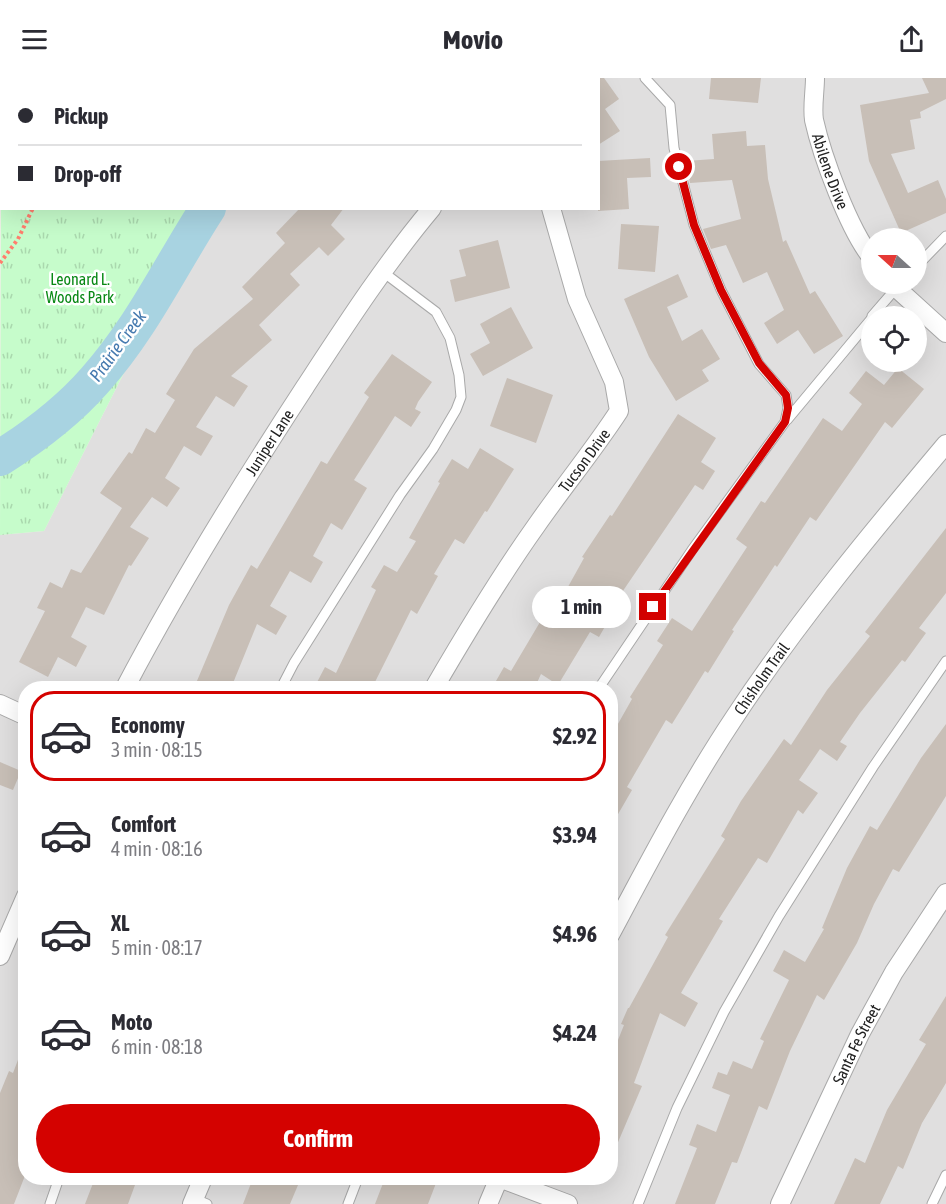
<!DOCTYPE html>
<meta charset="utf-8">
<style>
body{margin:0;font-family:"Asap Condensed",sans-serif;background:#f2f2f3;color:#2b2b33;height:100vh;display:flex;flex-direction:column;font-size:22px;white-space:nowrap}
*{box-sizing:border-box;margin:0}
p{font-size:20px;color:#7c7c81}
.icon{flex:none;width:33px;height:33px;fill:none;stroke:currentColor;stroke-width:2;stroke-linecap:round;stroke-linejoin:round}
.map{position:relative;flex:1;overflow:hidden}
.details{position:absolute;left:18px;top:603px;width:600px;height:504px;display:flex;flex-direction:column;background:#fff;border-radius:24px;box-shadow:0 6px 24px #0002}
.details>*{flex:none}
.guide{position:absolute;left:0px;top:0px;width:600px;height:132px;box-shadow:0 6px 24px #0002;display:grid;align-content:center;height:132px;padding:0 18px;background:#fff}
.needle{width:39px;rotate:291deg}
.controls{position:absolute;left:861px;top:150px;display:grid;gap:12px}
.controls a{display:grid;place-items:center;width:66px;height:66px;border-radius:50%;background:#fff;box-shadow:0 6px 24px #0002;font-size:30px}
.end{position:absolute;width:27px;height:27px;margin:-14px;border:8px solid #d40200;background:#fff;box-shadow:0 0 0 3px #fff}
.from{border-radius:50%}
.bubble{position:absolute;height:42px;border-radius:21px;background:#fff;box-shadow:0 6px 24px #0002;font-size:20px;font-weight:700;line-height:42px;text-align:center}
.guide b{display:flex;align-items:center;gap:21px;height:57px;font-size:22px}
.guide b+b{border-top:2px solid #e1e1e2}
.guide i{width:15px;height:15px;background:#2b2b33}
ul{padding:10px 0 0;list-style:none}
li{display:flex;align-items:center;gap:18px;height:90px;margin:0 12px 9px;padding:0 6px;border:3px solid transparent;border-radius:24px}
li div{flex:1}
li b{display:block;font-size:22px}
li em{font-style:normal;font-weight:700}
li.active{border-color:#d40200}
li>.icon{width:54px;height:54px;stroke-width:1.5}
.primary-button{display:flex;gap:12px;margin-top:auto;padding:12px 18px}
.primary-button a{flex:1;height:69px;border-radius:36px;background:#d40200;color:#fff;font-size:24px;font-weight:700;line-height:69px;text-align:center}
header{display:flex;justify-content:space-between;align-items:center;height:78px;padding:0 18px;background:#fff;font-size:27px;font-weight:700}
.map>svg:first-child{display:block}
.residential{fill:#e0dfdf;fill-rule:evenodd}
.park{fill:url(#park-tufts)}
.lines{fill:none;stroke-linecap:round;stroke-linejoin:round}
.river{stroke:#a8d3e1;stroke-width:36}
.building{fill:#c8bfb7}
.lane-casing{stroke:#a9a9a9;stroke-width:11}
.street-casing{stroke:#a9a9a9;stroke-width:20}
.path{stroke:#ff7e6d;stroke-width:4;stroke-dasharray:3 3;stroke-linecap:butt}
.lane{stroke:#fff;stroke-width:9}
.street{stroke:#fff;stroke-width:18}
.route{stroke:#d40200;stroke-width:8}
.labels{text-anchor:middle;stroke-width:5;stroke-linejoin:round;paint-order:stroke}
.street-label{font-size:16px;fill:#222;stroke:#fff}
.park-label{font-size:16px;fill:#088814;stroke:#fff}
.water-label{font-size:18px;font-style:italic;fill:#467aaf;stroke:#fff}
</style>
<header><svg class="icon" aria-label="menu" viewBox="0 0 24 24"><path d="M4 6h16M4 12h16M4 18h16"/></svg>Movio<svg class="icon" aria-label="share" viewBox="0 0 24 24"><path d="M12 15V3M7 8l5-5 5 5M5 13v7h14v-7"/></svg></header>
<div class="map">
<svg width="946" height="1126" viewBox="0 0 946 1126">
<defs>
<pattern id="park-tufts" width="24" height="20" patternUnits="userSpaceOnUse" patternTransform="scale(1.5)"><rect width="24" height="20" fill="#c6fccb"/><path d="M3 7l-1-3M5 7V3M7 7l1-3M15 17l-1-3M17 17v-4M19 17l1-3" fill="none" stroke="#aad8ae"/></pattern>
</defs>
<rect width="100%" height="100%" fill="#f2efe9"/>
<path class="residential" d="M 317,0 L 946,0 L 946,1126 L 0,1126 L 0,457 L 44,453 L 132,279 L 224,131 L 598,130 L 598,2 L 316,1 ZM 872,160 L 916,160 L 916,206 L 872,206 ZM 872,238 L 916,238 L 916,284 L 872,284 ZM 26,610 L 610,610 L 610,1100 L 26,1100 Z"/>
<g class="park">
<path d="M 80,0 L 317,0 L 79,1 Z"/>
<path d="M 1,93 L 2,130 L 224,131 L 135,273 L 44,453 L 0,457 Z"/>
</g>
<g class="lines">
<g class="river">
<path d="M 299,2 L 300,0"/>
<path d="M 0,380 C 35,358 68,333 95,302 C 141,251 171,187 208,130"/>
</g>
</g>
<g class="building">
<path d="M 598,0 L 604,0 L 619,21 L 605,31 L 620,53 L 598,67 Z"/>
<path d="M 711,0 L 761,0 L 758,25 L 709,21 Z"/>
<path d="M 922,0 L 946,0 L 946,21 L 920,34 L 921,40 L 910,42 L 915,71 L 891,76 L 908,115 L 938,102 L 946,121 L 946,135 L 901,155 L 869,83 L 860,27 L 929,15 Z"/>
<path d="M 746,53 L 747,68 L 765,67 L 768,101 L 783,164 L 786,162 L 810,216 L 815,213 L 843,258 L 814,276 L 798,252 L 777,266 L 764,245 L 784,232 L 767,194 L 743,205 L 726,167 L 711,171 L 703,151 L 741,141 L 732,102 L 690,105 L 686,83 L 714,81 L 712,56 Z"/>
<path d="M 650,80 L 651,99 L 627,100 L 629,131 L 598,133 L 598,83 Z"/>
<path d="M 300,130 L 344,130 L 331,147 L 345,161 L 328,178 L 319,169 L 290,196 L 300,207 L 259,247 L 272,262 L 231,298 L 248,308 L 234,329 L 216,318 L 196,349 L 213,358 L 201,378 L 184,368 L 165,400 L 180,410 L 167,429 L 152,419 L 130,449 L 149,460 L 131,488 L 129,487 L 104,537 L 86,529 L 71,559 L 87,568 L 76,589 L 58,579 L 48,599 L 19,584 L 45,533 L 37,530 L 50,504 L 62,510 L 71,491 L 81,495 L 122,430 L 100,415 L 129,374 L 132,376 L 146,350 L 155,355 L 175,322 L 166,316 L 194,271 L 253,221 L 242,209 L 285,165 L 276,155 Z"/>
<path d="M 621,146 L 659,148 L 655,194 L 618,191 Z"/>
<path d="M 498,162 L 510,210 L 455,224 L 450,202 L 466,198 L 459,172 Z"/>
<path d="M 678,196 L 688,219 L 667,229 L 682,263 L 702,251 L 720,281 L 702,292 L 709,303 L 676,323 L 649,279 L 624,221 Z"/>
<path d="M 511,229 L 533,270 L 483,298 L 470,276 L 490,265 L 480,246 Z"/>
<path d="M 392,276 L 432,304 L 418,324 L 415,331 L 421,334 L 411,349 L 395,338 L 354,402 L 367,410 L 342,452 L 331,445 L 313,478 L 323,484 L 311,505 L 290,493 L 270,528 L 287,538 L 276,557 L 257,546 L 231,610 L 194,610 L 229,527 L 251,487 L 257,491 L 321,383 L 327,386 L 369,319 L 364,315 Z"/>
<path d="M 898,290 L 924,311 L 892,350 L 885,344 L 816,443 L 810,439 L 777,489 L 775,487 L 732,552 L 734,553 L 708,595 L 705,593 L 672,646 L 666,642 L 627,709 L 632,712 L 610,750 L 610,660 L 632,621 L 630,619 L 663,567 L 657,563 L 672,540 L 692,553 L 747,469 L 736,461 L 761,423 L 765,425 L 823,340 L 842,353 L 862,326 L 849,315 L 866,293 L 884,307 Z"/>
<path d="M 507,300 L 553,317 L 536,365 L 490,348 Z"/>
<path d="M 678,336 L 716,360 L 701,384 L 715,393 L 703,412 L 695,407 L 612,529 L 615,531 L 599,559 L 590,554 L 558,607 L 541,596 L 536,607 L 542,610 L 492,610 L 504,589 L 511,593 L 543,539 L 549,543 L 584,480 L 582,479 L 610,437 L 612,438 Z"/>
<path d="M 480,370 L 514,391 L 487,434 L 485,433 L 464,466 L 455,461 L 434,496 L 438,498 L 417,536 L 411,532 L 372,610 L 314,610 L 325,589 L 336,595 L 376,512 L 371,509 L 384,487 L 397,494 L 416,463 L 409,460 L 440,405 L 438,404 L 452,381 L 468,391 Z"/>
<path d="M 946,450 L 946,515 L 919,550 L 926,555 L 905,584 L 902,582 L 860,635 L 840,664 L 847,668 L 837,683 L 820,671 L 799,702 L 818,715 L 803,736 L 798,732 L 767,785 L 758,780 L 719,841 L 723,843 L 681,915 L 698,925 L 685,949 L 660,935 L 634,1005 L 642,1008 L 610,1083 L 610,982 L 624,947 L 621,946 L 628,930 L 629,930 L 668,859 L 665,857 L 725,761 L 721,758 L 741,723 L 784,661 L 791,667 L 827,612 L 870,558 L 865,554 Z"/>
<path d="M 946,646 L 946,718 L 899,794 L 893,791 L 874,826 L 857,865 L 824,922 L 817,917 L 790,973 L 767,1032 L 759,1028 L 737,1085 L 732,1084 L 715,1126 L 675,1126 L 697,1070 L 689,1067 L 697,1046 L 716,1054 L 730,1017 L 712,1010 L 718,994 L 727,997 L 733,983 L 752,991 L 764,963 L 760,961 L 789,902 L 773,893 L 784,872 L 805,884 L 824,851 L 822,850 L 847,790 L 870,748 L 877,752 L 921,680 Z"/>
<path d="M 0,684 L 21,693 L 13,712 L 0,707 Z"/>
<path d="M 946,918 L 946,1005 L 922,1045 L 903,1091 L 898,1088 L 880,1126 L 834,1126 L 855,1080 L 865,1085 L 887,1032 L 926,966 L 919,962 Z"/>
<path d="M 24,966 L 26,1095 L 14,1126 L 0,1126 L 0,1015 L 9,993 L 13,995 Z"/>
<path d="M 95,1100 L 116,1100 L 135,1107 L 128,1126 L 85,1126 Z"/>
<path d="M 253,1100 L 301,1100 L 290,1126 L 243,1126 Z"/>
<path d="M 385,1100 L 438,1100 L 428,1126 L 375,1126 Z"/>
</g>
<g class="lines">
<defs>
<g id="lane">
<path d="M 916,189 L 946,158"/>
<path d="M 872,238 L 898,208"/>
<path d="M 787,342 L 872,240"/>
<path d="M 281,610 L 294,585 L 400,417 L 433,371 L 456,332 L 461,319 L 459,297 L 450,260 L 436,234 L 383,194"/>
<path d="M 599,610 L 692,472 L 785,344 L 788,330 L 786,317 L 759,286 L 721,212 L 694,147 L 674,70 L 670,27 L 645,0"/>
<path d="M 195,1121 L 207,1126"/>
<path d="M 50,1126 L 59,1100"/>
<path d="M 348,1126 L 358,1100"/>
<path d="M 638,1126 L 677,1030 L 724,934 L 779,838 L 873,689 L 946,583"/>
<path d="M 932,1126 L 946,1097"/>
</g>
<g id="street">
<path id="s1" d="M 815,0 C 815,13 812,29 814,42 C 822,78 849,152 872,180"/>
<path d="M 50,2 L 51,0"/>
<path d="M 543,2 L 544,0"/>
<path d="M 0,67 L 2,65"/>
<path d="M 892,206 L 946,255"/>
<path id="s2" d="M 125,610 C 179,507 241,407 305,309 C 345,248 385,186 432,130"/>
<path id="s3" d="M 434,610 C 466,555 499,500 536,448 C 563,409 593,373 619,333 L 614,304 L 577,221 L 551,130"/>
<path d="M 0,626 L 26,638"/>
<path id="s4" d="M 610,857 C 649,784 688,709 734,640 C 798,543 872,454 946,366"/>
<path d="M 0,878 L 26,818"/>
<path d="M 499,1100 L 568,1126"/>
<path d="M 192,1126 L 203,1100"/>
<path d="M 488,1126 L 499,1100"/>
<path id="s5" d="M 780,1126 L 860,956 L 894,894 L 946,815"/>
</g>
</defs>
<use href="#lane" class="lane-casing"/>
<use href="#street" class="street-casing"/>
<g class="path">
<path d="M 168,2 L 168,0"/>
<path d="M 0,185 L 18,161 L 33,130"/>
</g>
<use href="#lane" class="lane"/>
<use href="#street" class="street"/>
</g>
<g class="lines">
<path class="route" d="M 653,529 L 785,344 L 788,330 L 786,317 L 759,285 L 721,212 L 694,147 L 679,89"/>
</g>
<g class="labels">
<g class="street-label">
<text dy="6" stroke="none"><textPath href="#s1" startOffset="96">Abilene Drive</textPath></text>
<text dy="6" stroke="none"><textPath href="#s2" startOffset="285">Juniper Lane</textPath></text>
<text dy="6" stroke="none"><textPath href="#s3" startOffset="273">Tucson Drive</textPath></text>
<text dy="6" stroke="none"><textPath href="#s4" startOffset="298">Chisholm Trail</textPath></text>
<text dy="6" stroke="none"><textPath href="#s5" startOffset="177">Santa Fe Street</textPath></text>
</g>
<g class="park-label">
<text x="80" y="207">Leonard L.<tspan x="80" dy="18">Woods Park</tspan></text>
</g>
<g class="water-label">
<text transform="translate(118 268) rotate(-54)" y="6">Prairie Creek</text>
</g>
</g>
</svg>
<div class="controls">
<a><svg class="needle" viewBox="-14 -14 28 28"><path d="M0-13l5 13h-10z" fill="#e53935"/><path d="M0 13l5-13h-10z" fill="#7c7c81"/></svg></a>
<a><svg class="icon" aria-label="locate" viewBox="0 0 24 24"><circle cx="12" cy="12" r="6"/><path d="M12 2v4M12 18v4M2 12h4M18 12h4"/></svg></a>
</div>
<i class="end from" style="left:679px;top:89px"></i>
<i class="end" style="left:653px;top:529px"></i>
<div class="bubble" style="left:532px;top:508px;width:99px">1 min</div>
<div class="guide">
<b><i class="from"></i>Pickup</b>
<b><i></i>Drop-off</b>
</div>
<section class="details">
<ul>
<li class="active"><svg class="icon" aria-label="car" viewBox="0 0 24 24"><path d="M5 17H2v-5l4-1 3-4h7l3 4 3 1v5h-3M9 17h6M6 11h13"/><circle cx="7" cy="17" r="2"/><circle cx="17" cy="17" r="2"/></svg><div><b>Economy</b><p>3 min · 08:15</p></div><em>$2.92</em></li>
<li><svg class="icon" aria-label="car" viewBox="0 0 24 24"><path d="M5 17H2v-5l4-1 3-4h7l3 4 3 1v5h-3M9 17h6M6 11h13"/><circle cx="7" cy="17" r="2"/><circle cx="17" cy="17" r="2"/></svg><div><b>Comfort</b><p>4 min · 08:16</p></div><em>$3.94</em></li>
<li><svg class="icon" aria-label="car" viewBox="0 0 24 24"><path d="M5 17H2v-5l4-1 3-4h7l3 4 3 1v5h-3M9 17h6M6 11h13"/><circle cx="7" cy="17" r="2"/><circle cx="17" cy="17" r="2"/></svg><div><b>XL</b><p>5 min · 08:17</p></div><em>$4.96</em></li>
<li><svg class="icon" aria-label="car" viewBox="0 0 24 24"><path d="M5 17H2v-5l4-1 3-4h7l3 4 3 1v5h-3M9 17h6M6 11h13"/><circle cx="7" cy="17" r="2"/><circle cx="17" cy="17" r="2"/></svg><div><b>Moto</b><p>6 min · 08:18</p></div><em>$4.24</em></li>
</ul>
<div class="primary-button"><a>Confirm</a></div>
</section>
</div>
